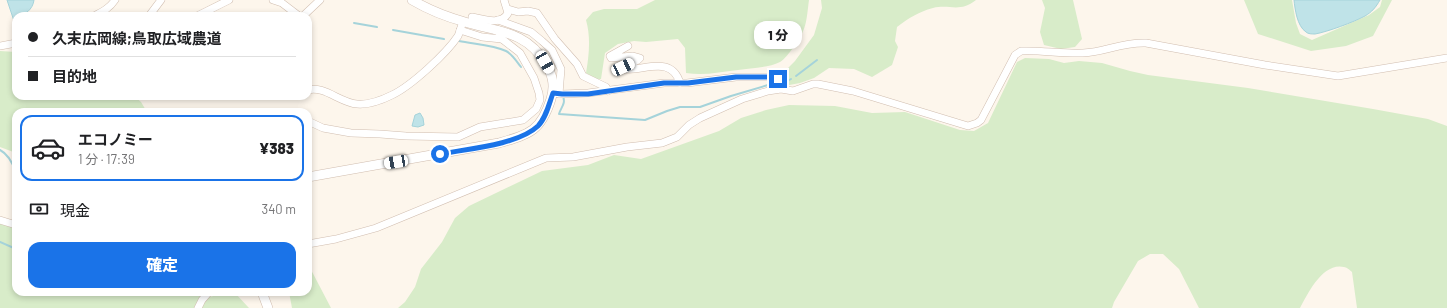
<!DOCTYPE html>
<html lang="ja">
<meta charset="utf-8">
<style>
body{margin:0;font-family:Barlow,"Noto Sans JP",sans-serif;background:#f2f2f2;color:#202124;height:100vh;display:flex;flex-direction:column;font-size:15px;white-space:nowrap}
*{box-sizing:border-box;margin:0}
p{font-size:13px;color:#757577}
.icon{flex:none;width:22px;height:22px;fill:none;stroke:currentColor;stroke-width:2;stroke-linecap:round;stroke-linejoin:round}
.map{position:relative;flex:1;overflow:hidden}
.sheet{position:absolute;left:12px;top:108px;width:300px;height:188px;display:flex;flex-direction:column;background:#fff;border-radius:12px;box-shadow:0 2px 6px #0003}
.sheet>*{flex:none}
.guide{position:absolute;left:12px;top:12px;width:300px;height:88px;border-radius:12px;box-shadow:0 2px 6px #0003;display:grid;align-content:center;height:88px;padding:0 16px;background:#fff}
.end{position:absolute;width:18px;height:18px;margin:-9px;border:5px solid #1a73e8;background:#fff;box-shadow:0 0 0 2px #fff}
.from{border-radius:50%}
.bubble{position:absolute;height:28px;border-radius:12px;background:#fff;box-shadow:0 2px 6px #0003;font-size:13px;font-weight:800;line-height:28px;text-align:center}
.car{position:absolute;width:12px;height:24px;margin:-12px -6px;border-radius:5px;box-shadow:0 0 3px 1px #0007;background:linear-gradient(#fff 24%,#345 0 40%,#fff 0 76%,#345 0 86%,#fff 0)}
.guide b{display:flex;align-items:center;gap:14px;height:38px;font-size:15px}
.guide b+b{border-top:1px solid #e0e0e0}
.guide i{width:10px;height:10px;background:#202124}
ul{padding:7px 0 0;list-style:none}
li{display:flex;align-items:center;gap:12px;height:66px;margin:0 8px 6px;padding:0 8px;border:2px solid transparent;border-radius:12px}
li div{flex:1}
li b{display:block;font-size:15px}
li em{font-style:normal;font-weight:800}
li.current{border-color:#1a73e8}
li>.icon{width:36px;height:36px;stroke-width:1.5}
.pay{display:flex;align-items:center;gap:10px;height:44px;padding:0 16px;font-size:15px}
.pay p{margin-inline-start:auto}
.action{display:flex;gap:8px;margin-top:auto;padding:8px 16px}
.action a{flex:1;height:46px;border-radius:12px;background:#1a73e8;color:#fff;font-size:16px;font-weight:800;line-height:46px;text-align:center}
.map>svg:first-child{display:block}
.green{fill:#d8ecc9}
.water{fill:#bfe3e8;stroke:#a5d3da}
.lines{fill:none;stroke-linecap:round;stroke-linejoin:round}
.stream{stroke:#a5d3da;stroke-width:2}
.minor-casing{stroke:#d1beb0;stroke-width:8}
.tertiary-casing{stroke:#d1beb0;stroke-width:10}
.minor{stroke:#fff;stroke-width:7}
.tertiary{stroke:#fff;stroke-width:9}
.route{stroke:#1a73e8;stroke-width:5}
</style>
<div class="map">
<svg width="1447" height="308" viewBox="0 0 1447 308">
<rect width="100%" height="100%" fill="#fdf6ec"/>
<g class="green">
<path d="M 655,0 L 809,0 C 806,23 807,29 793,48 C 789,53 785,59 780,62 C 768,68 751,68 738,70 C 720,72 704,76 686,73 L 685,48 L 678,39 L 646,42 L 634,41 L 618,44 L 605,53 L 601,79 L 595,79 L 586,73 C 589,56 591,37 586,20 L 593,12 L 604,9 L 637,9 Z"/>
<path d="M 821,0 L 976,0 C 960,13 950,4 933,8 C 918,12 909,18 897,27 L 895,41 L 898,47 L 892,65 L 872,77 L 854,69 L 829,68 L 814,78 L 800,83 L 784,86 L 780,84 L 784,72 L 795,61 L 814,35 L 822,8 Z"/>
<path d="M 1042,0 L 1073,0 L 1082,39 L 1075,47 L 1061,49 L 1044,45 L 1040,32 L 1045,8 Z"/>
<path d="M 1244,0 L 1292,0 L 1296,23 L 1300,34 L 1312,40 L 1369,15 L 1380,7 L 1382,0 L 1392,0 L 1373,36 L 1346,46 L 1311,51 L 1258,34 Z"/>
<path d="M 0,51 L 16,52 L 16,96 L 134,96 L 141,102 L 147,112 L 16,112 L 16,153 L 0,147 Z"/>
<path d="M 1025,58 L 1049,59 L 1064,63 L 1079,61 L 1102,63 L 1130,71 L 1148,75 L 1248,88 L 1373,109 L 1428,119 L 1447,126 L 1447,308 L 1357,308 L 1352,272 C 1350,270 1346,267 1344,267 C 1323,262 1308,293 1300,308 L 1199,308 L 1179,269 L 1163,254 L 1150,254 L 1138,261 L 1114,302 L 1112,308 L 398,308 L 405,302 L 415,287 L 421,269 L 442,242 L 455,218 L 469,206 L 542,171 L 588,165 L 614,155 L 641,159 L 719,131 L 741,118 L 766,110 L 789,105 L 835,106 L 872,113 L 905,112 L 960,130 L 974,131 L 988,123 L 1017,62 Z"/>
<path d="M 0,222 L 16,229 L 16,292 L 206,292 L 196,308 L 0,308 Z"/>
<path d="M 308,264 L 331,308 L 292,308 L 289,292 L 308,292 Z"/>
<path d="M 230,292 L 234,292 L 249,308 L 199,308 L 205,298 Z"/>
</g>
<g class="water">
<path d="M 7,0 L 34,0 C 33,9 25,16 16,16 L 16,20 L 14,21 Z"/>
<path d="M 1294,0 L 1380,0 C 1376,7 1372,12 1365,16 C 1354,22 1327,32 1315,34 C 1312,34 1308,34 1306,32 C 1297,26 1295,9 1294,0 Z"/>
<path d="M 420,113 L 423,118 L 424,125 L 418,127 L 412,126 L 415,115 Z"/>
</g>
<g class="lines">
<g class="stream">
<path d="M 354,23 L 377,27"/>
<path d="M 393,30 L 444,39"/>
<path d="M 459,41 C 473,44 493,45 506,51 C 512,54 517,62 521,67"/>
<path d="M 796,76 L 817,60"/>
<path d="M 784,83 L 791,79"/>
<path d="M 563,96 C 566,104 561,107 559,114 L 645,120 L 667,111 L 680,107 L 700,107 L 731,96 L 768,85"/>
<path d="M 0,150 C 8,154 13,164 16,172"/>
<path d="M 0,242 L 16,249"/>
</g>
<defs>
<g id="minor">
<path d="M 273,0 L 282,3 L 299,16"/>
<path d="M 508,9 L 518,12 L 528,11 L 537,13 L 555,39 L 577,64 L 583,76 L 606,87 L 608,91"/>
<path d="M 94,16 C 102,12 110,8 115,0"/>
<path d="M 149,16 L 161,0"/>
<path d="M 197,16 L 229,0"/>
<path d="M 303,16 L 320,0"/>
<path d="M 472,17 C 483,19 501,26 508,13 L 504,0"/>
<path d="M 498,20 L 531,32 L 542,41 L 552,50 L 561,69 L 559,94"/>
<path d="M 460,30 L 482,37 L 502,39"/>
<path d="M 0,46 L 16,43"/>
<path d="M 628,46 L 610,56 L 611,58 L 633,56 L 640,58 L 638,60 L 622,68 L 622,69 C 643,72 671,54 680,83"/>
<path d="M 308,90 C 323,85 341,103 357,104 C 369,105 382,100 392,95 C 411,86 446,54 458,36 C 460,32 461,26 463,22"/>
<path d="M 553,93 L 562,94 L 588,93 L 664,83 L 687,83 L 736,77 L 774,77 L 778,79"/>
<path d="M 308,121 L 323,128 L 351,133 L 380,134 L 406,136 L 458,137 L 480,127 L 523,120 L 536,109 L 540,100 L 539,93 L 534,78 L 520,53 L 502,39 L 498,30"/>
<path d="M 0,220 L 16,225"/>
<path d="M 308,244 L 336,239 L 376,228 L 546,158 L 573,157 L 627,147 L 662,143 L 677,137 L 689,125 L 700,118 L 742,99 L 768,91 L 781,89 L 793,91 L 813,84 L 818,84 L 853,91 L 968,126 L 977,123 L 981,120 L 1015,55 L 1021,51 C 1042,50 1062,54 1083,53 C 1105,52 1122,42 1146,43 L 1265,65 L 1338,76 L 1447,58"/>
<path d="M 198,308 L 202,300 L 209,292"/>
</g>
<g id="tertiary">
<path d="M 308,177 L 499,143 C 530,134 541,131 551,99 C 555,86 553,76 546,64 C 527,31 498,32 465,22 C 447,17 429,10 412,0"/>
<path d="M 262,292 L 268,308"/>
</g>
</defs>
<use href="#minor" class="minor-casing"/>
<use href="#tertiary" class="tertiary-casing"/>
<use href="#minor" class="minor"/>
<use href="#tertiary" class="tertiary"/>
</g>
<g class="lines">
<path class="route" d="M 440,154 C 467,149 518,145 538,126 C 546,118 549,104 553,93 L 562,94 L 588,94 L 664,83 L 688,83 L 736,77 L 774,77 L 778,79"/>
</g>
</svg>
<i class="end from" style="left:440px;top:154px"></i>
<i class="end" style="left:778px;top:79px"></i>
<div class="bubble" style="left:754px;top:21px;width:48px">1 分</div>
<i class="car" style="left:545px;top:62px;rotate:150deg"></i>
<i class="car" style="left:623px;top:67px;rotate:65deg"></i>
<i class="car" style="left:396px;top:162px;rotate:260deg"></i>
<div class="guide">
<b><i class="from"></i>久末広岡線;鳥取広域農道</b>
<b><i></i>目的地</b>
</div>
<section class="sheet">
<ul>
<li class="current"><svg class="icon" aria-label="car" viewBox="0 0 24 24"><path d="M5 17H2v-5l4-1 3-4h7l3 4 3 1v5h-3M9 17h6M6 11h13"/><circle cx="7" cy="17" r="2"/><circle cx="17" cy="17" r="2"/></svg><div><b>エコノミー</b><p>1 分 · 17:39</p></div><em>¥383</em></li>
</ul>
<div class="pay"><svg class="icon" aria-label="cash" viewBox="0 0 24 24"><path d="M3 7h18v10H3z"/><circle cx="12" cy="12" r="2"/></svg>現金<p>340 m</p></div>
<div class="action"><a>確定</a></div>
</section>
</div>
